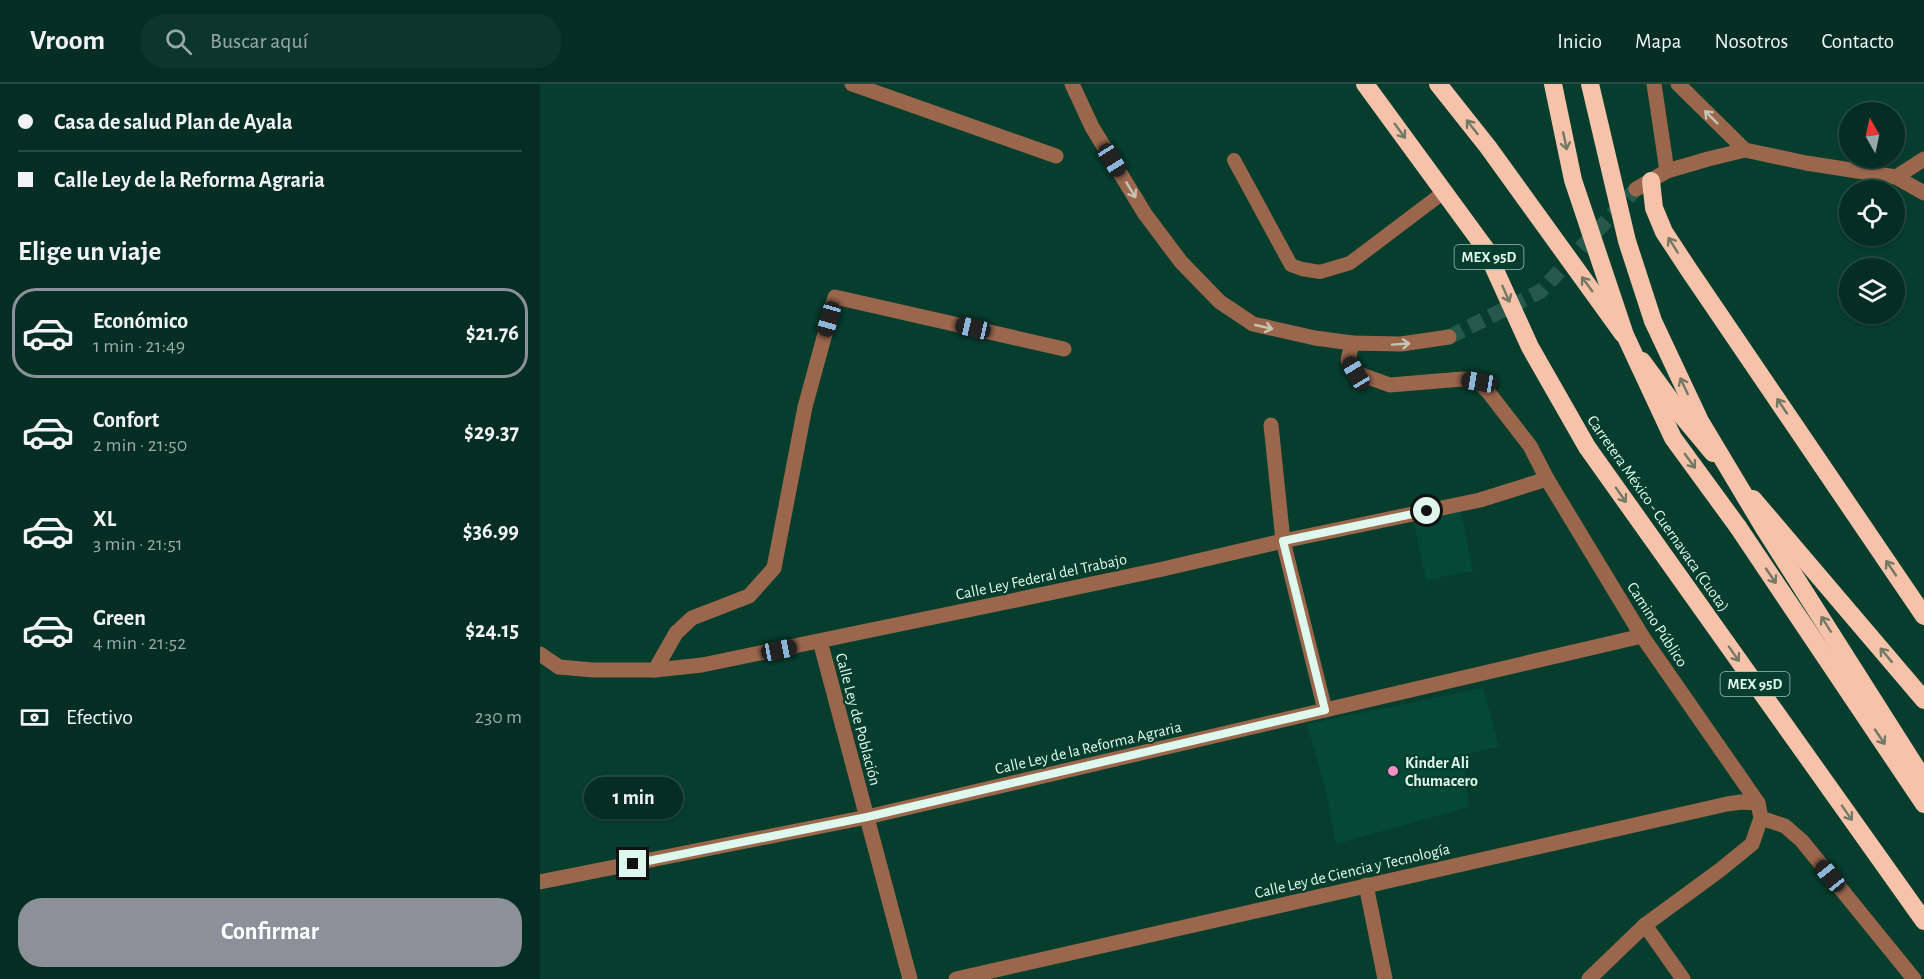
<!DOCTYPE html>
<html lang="es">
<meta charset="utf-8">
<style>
body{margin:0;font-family:"Alegreya Sans",sans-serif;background:#0d362a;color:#f1f3f6;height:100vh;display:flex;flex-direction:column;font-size:22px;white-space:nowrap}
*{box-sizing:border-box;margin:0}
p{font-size:20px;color:#97a8a5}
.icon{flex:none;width:33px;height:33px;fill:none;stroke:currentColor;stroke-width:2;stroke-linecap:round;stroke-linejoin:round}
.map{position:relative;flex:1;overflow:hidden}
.details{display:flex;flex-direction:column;background:#042e22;width:540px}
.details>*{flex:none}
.banner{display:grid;align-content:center;height:132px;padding:0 18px;background:#042e22}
.needle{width:39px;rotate:351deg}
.tools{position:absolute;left:1299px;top:18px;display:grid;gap:12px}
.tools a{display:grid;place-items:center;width:66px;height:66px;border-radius:50%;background:#042e22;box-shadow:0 2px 4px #0004,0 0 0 2px #254a40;font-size:30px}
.end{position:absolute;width:27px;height:27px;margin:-14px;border:8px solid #def8ed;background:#111;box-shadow:0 0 0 3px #111}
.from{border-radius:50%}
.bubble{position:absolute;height:42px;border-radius:21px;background:#042e22;box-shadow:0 2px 4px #0004,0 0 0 2px #254a40;font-size:20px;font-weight:600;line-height:42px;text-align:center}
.car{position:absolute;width:18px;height:36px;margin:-18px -9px;border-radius:8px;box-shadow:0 0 4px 2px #0007;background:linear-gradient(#222 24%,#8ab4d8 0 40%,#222 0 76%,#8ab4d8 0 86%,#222 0)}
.banner b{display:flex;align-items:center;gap:21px;height:57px;font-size:22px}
.banner b+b{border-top:2px solid #254a40}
.banner i{width:15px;height:15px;background:#f1f3f6}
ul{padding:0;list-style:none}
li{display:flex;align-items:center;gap:18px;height:90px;margin:0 12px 9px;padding:0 6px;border:3px solid transparent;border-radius:24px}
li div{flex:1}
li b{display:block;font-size:22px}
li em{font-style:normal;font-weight:600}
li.selected{border-color:#8c9099}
li>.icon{width:54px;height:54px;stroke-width:1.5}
h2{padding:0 18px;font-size:27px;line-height:72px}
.pay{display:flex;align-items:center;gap:15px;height:66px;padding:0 18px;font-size:22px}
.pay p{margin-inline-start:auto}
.button{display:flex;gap:12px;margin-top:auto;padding:12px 18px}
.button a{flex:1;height:69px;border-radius:24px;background:#8c9099;color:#fff;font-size:24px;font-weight:600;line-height:69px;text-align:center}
header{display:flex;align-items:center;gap:36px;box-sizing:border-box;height:84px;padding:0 30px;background:#042e22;border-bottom:2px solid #254a40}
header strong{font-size:28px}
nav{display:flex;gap:33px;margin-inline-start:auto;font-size:21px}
.search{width:420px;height:54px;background:#0d362a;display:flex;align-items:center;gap:15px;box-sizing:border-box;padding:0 21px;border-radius:24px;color:#97a8a5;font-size:22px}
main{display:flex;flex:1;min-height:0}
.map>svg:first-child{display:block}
.built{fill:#044936}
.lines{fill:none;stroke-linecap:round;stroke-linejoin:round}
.tertiary-tunnel{stroke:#26594a;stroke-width:15;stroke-dasharray:15 8;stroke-linecap:butt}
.service{stroke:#9a674d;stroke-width:14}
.minor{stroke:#9a674d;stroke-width:15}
.tertiary{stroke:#9a674d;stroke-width:15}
.motorway{stroke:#f6c3aa;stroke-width:18}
.motorway-bridge{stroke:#f6c3aa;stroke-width:18}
.oneway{stroke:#c6c5b5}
.oneway2{stroke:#727965}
.route{stroke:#def8ed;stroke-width:8}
.poi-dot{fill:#fa8fc7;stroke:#063d2d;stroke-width:2}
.labels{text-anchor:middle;stroke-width:4.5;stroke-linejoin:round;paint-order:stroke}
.shield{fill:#063d2d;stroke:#9dc0b3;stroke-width:1.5}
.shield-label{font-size:15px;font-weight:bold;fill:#def8ed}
.street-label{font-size:16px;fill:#def8ed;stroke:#063d2d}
.poi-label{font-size:16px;font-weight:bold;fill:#def8ed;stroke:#063d2d;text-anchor:start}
</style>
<header>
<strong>Vroom</strong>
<div class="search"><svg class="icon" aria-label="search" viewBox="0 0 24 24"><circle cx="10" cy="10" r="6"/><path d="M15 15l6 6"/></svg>Buscar aquí</div>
<nav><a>Inicio</a><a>Mapa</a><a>Nosotros</a><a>Contacto</a></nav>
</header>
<main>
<section class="details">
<div class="banner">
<b><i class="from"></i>Casa de salud Plan de Ayala</b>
<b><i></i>Calle Ley de la Reforma Agraria</b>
</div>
<h2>Elige un viaje</h2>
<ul>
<li class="selected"><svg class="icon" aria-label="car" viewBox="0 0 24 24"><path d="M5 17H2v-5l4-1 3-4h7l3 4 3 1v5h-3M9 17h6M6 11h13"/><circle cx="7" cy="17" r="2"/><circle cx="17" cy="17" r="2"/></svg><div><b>Económico</b><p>1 min · 21:49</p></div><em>$21.76</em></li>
<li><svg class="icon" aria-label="car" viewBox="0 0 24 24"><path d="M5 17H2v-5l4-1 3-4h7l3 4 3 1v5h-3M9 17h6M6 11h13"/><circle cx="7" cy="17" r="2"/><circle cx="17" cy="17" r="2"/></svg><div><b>Confort</b><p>2 min · 21:50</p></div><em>$29.37</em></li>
<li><svg class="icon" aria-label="car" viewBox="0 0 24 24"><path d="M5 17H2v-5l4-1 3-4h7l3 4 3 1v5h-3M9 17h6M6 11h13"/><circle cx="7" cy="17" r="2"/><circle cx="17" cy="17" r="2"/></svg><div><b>XL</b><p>3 min · 21:51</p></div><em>$36.99</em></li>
<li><svg class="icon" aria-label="car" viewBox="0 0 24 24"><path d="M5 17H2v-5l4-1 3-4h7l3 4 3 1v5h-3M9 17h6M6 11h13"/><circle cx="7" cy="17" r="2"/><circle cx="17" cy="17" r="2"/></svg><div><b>Green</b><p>4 min · 21:52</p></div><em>$24.15</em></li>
</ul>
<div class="pay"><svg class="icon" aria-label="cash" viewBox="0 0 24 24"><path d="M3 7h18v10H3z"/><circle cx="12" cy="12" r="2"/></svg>Efectivo<p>230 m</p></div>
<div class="button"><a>Confirmar</a></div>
</section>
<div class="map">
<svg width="1384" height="895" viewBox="0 0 1384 895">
<rect width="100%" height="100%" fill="#063d2d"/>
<g class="built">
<path d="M 920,424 L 933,487 L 886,496 L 872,431 Z"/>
<path d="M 943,604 L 959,662 L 923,671 L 929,723 L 796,760 L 785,703 L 767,640 Z"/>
</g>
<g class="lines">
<path class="tertiary-tunnel" d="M 909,253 L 1001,207 L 1096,105"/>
<path class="service" d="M 694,76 L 751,181 L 762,185 L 780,188 L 810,179 L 904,108"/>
<g class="minor">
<path d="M 312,0 L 516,72"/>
<path d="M 532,0 L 552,43 L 605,130 L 641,178 L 680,218 L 713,240 L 775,254 L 812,259"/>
<path d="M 1114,0 L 1127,87"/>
<path d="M 1138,0 L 1205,66"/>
<path d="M 1356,93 L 1384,75"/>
<path d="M 731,341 L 743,457 L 785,626"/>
<path d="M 1007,395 L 1102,552 L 1218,719 L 1221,734 L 1212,760 L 1180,786 L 1105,841 L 1049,895"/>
<path d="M 280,557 L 370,895"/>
<path d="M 115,586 L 136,549 L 152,534 L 209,512 L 234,484 L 265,323 L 295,213 L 524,265"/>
<path d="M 1221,734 L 1245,742 L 1262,757 L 1374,895"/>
<path d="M 0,798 L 327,733 L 1102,552"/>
<path d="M 826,801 L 845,895"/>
<path d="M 1105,841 L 1143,895"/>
<path d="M 416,895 L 1187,720 L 1201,718 L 1218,719"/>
</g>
<g class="tertiary">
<path d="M 1096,105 L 1127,87 L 1168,75 L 1205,66 L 1266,79 L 1356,93 L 1384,109"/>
<path d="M 0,570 L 19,583 L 53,586 L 115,586 L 162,581 L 457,520 L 623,485 L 743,457 L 940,416 L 1007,395 L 990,362 L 949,309 L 939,298 L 922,295 L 850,301 L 816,289 L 808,276 L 812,259 L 861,260 L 909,253"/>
</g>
<g class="motorway">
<path d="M 825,0 L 945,164 L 990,263 L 1047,363 L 1384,837"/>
<path d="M 898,0 L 948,63 L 1083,250"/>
<path d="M 1111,97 L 1114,124 L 1124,148 L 1149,186 L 1384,532"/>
<path d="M 1102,277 L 1143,333 L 1173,369"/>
<path d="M 1213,415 L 1384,616"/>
<path d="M 1198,443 L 1384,720"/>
<path d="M 1224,444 L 1384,696"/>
</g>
<g class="motorway-bridge">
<path d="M 1013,0 L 1033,96 L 1085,251 L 1133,354 L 1198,443"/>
<path d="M 1050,0 L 1087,157 L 1113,237 L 1160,337 L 1224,444"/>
</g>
</g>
<defs><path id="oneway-shaft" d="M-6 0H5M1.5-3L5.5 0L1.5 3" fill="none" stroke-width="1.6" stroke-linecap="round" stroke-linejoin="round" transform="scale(1.5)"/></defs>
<g class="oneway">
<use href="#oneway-shaft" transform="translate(1171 33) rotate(-135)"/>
<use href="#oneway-shaft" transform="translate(591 106) rotate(59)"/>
<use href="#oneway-shaft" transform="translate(724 243) rotate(13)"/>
<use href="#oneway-shaft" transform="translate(861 260) rotate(-4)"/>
</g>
<g class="oneway2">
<use href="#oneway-shaft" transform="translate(932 43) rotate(-128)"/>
<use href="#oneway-shaft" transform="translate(860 47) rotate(54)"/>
<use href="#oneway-shaft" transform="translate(1025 57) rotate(78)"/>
<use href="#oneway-shaft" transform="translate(1133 161) rotate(-122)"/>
<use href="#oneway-shaft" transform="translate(1047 200) rotate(-126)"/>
<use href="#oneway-shaft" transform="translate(966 210) rotate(66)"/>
<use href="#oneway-shaft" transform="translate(1144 302) rotate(-115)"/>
<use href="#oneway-shaft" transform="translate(1242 322) rotate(-124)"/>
<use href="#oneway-shaft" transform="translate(1150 377) rotate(54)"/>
<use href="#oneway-shaft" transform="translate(1081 411) rotate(55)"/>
<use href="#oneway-shaft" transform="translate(1351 484) rotate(-124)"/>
<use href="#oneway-shaft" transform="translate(1231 492) rotate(56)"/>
<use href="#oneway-shaft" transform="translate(1286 540) rotate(-122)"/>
<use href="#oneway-shaft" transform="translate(1194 570) rotate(55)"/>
<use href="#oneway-shaft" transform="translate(1346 571) rotate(-130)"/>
<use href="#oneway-shaft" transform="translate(1340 653) rotate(56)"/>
<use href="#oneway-shaft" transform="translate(1307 729) rotate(55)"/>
</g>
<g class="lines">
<path class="route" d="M 93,780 L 327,733 L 785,626 L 743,457 L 887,427"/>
</g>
<circle class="poi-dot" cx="853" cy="687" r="6"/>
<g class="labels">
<g class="shield">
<rect x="914.5" y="161" width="69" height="24" rx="4.5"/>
<rect x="1180.5" y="588" width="69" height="24" rx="4.5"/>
</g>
<g class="shield-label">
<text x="949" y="178">MEX 95D</text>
<text x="1215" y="605">MEX 95D</text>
</g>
<g class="street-label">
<text transform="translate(1119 429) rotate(55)" y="6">Carretera México - Cuernavaca (Cuota)</text>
<text transform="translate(501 492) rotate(-12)" y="6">Calle Ley Federal del Trabajo</text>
<text transform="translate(1118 540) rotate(57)" y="6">Camino Público</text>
<text transform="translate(319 635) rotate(75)" y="6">Calle Ley de Población</text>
<text transform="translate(548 663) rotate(-13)" y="6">Calle Ley de la Reforma Agraria</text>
<text transform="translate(812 786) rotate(-13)" y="6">Calle Ley de Ciencia y Tecnología</text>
</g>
<g class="poi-label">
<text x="865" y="684">Kinder Ali<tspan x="865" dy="18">Chumacero</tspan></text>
</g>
</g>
</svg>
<div class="tools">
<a><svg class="needle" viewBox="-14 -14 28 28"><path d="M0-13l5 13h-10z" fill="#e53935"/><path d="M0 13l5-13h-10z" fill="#97a8a5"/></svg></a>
<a><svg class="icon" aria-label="locate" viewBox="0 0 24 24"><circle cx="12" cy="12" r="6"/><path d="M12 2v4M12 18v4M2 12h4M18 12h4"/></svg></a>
<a><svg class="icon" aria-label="layers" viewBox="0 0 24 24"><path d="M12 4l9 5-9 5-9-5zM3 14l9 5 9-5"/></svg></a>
</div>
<i class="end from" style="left:887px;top:427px"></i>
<i class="end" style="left:93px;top:780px"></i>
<div class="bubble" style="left:44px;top:693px;width:99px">1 min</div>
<i class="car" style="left:572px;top:76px;rotate:148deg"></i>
<i class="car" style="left:289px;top:235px;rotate:196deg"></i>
<i class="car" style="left:433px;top:244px;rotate:283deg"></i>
<i class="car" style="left:816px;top:289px;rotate:329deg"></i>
<i class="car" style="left:939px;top:298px;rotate:279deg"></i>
<i class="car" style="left:239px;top:566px;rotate:79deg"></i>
<i class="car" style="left:1290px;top:792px;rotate:321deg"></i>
</div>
</main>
